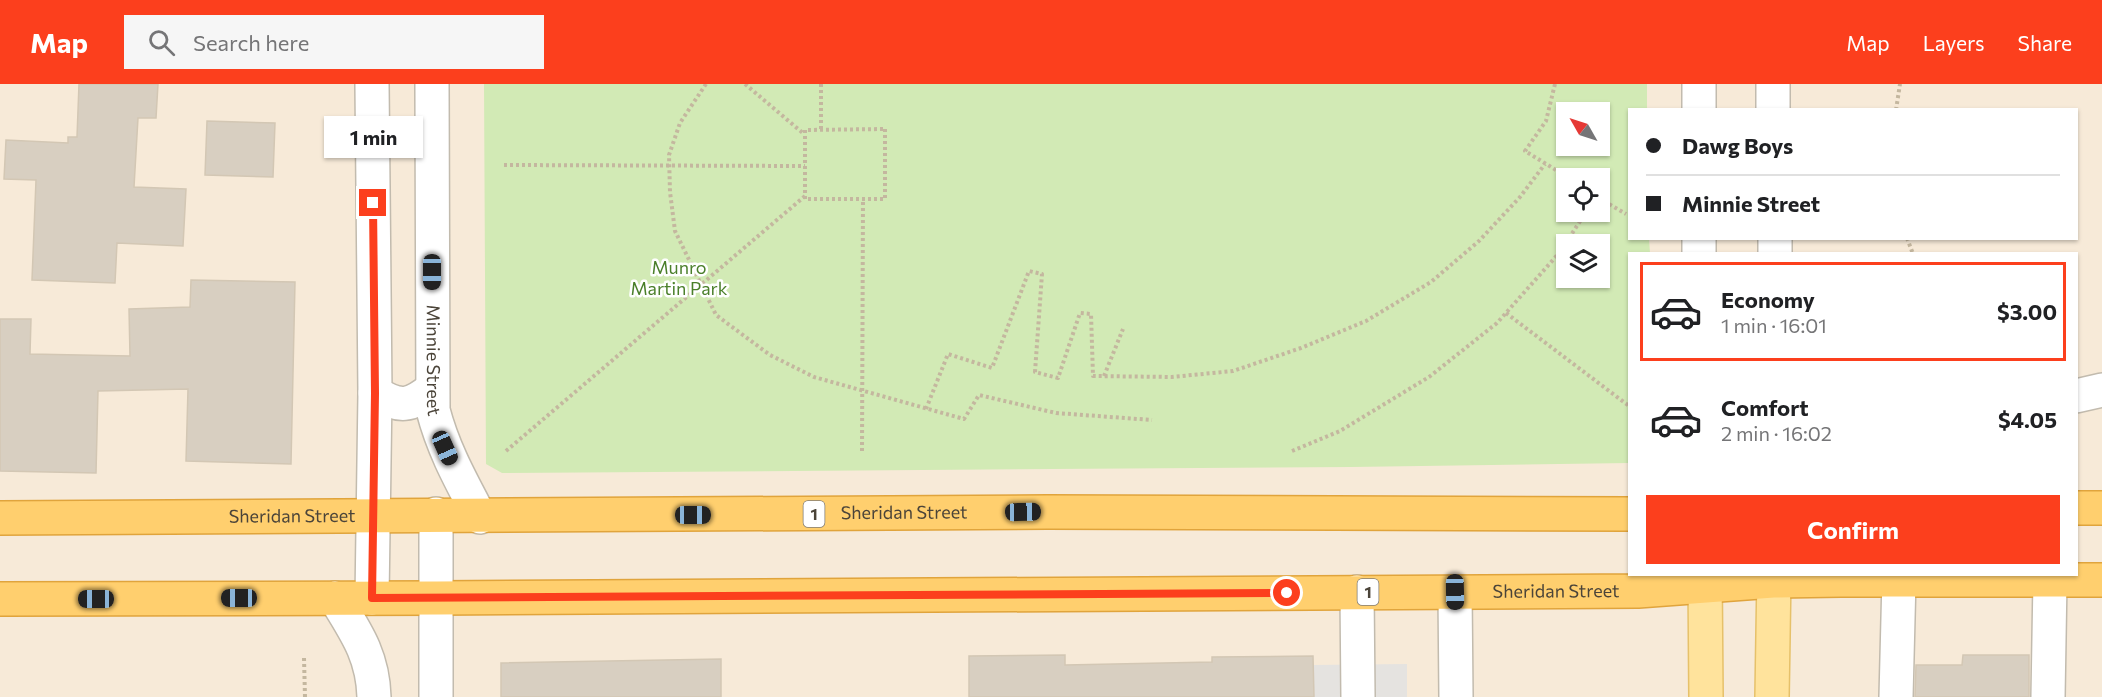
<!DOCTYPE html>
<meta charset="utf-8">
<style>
body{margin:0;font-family:Commissioner,sans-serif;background:#f6f6f6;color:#202124;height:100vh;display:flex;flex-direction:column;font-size:22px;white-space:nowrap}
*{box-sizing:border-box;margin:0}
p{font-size:20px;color:#757577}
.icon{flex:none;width:33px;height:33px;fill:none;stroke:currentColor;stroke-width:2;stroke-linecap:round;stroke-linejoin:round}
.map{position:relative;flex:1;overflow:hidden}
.side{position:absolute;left:1628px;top:168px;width:450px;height:324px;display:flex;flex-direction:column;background:#fff;border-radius:0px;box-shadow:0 2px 4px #0004}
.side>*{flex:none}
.hud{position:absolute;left:1628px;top:24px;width:450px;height:132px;border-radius:0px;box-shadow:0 2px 4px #0004;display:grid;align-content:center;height:132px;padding:0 18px;background:#fff}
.needle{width:39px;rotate:309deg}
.buttons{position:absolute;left:1556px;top:18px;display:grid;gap:12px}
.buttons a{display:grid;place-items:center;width:54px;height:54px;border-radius:0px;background:#fff;box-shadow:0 2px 4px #0004;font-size:30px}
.end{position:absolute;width:27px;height:27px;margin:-14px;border:8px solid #fc3f1d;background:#fff;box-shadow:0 0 0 3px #fff}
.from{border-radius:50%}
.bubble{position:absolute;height:42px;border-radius:0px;background:#fff;box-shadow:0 2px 4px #0004;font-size:20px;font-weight:700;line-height:42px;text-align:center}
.car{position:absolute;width:18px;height:36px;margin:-18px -9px;border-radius:8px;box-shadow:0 0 4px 2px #0007;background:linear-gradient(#222 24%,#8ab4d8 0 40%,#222 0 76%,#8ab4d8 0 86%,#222 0)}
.hud b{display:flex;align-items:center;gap:21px;height:57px;font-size:22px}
.hud b+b{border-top:2px solid #e0e0e0}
.hud i{width:15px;height:15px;background:#202124}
ul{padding:10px 0 0;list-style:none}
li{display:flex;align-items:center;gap:18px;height:99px;margin:0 12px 9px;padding:0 6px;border:3px solid transparent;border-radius:0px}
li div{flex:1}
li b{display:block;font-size:22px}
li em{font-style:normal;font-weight:700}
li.selected{border-color:#fc3f1d}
li>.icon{width:54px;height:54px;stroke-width:1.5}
.action{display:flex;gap:12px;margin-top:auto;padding:12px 18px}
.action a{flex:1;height:69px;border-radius:0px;background:#fc3f1d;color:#fff;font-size:24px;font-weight:700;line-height:69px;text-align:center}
header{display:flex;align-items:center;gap:36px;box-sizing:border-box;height:84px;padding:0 30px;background:#fc3f1d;color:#fff}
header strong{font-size:28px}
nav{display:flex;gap:33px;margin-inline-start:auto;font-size:21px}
.search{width:420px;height:54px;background:#f6f6f6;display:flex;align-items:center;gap:15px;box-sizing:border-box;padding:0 21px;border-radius:0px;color:#757577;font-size:22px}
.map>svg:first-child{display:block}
.commercial{fill:#f7ead8;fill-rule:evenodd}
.green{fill:#d2eab5;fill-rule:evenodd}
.parking{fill:#e5e3e0}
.building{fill:#d8cfc1;stroke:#d3c7b4;stroke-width:1.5}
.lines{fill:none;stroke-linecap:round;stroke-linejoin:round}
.minor-casing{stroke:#c2bbae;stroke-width:36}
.major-casing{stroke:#e6c16a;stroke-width:36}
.highway-casing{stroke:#e0a43c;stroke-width:36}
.path{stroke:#c4b79f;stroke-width:4;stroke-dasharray:3 3;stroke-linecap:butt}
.minor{stroke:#fff;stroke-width:33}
.major{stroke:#ffe39c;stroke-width:33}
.highway{stroke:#ffcf6e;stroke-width:33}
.route{stroke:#fc3f1d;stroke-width:8}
.labels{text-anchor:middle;stroke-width:5;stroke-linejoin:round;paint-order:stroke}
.shield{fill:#fff;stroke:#817c74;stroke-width:1.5}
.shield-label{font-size:16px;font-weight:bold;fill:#4b4439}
.park-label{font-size:18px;fill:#4a7f2a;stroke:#fff}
.street-label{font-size:18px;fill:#4b4439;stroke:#fff}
</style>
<header>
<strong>Map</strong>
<div class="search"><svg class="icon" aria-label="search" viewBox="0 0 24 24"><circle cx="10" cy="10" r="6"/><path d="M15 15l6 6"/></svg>Search here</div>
<nav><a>Map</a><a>Layers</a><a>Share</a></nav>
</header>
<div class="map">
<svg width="2102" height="613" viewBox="0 0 2102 613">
<rect width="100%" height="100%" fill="#f6f3ec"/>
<path class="commercial" d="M 0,0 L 2102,0 L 2102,613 L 0,613 ZM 1629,26 L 2076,26 L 2076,154 L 1629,154 ZM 1566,28 L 1599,28 L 1599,62 L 1566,62 ZM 1566,94 L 1599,94 L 1599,128 L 1566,128 ZM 1566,160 L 1599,160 L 1599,194 L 1566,194 ZM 1629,170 L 2076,170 L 2076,490 L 1629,490 Z"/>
<path class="green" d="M 484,0 L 1647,0 L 1647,25 L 1629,26 L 1629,154 L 1649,155 L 1650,169 L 1629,170 L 1629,379 L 1351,383 L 502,389 L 486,380 ZM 1566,28 L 1599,28 L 1599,62 L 1566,62 ZM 1566,94 L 1599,94 L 1599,128 L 1566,128 ZM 1566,160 L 1599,160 L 1599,194 L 1566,194 Z"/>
<path class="parking" d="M 1407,580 L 1407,613 L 1314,613 L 1313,581 Z"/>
<g class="building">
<path d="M 79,0 L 158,0 L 156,34 L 138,34 L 134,103 L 186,105 L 183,162 L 117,159 L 115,199 L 32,196 L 36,96 L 4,95 L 6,56 L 68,59 L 68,53 L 77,53 Z"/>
<path d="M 207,37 L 275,39 L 273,93 L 205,91 Z"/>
<path d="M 191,196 L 295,198 L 291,380 L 186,377 L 188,305 L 98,307 L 96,389 L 0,387 L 0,235 L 31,235 L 30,270 L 130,272 L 129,225 L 190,223 Z"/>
<path d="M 1065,571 L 1065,581 L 1212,578 L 1212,573 L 1313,572 L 1314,613 L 969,613 L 969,572 Z"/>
<path d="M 1963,571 L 2029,571 L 2029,613 L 1915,613 L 1916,581 L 1962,581 Z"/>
<path d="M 721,575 L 721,613 L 501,613 L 501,579 Z"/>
</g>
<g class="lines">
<defs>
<g id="minor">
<path d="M 372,0 L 375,309 L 372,514"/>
<path id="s1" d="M 432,0 L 433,326 C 443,365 461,397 480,433"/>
<path d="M 1699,0 L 1699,26"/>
<path d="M 1773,0 L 1773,26"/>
<path d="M 1699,154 L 1699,170"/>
<path d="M 1775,154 L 1775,170"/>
<path d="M 375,309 C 401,324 409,323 432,305"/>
<path d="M 2076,312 L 2102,306"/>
<path d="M 1357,508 L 1358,613"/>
<path d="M 1455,508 L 1456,613"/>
<path d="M 335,514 C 356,548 373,572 374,613"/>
<path d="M 436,613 L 436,430"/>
<path d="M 1896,613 L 1899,495"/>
<path d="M 2048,613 L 2050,496"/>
</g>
<g id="major">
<path d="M 1705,490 L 1706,613"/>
<path d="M 1772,613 L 1774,490"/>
</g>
<g id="highway">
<path d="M 2076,424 L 2102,424"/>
<path id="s2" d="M 0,434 L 1047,428 L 1629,430"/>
<path id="s3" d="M 0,515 L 438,514 L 1638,507 L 1773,497 L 1841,496 L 2102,496"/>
</g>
</defs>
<use href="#minor" class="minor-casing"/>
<use href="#major" class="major-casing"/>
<use href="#highway" class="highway-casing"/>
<g class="path">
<path d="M 706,0 L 680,39 L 669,71 L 670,108 L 675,147 L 716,231 L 770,271 L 814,293 L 964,335 L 979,311 L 1056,329 L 1152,336"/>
<path d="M 745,0 L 804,50"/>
<path d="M 821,0 L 821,47"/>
<path d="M 1555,0 L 1546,37 L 1525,67 L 1569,94"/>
<path d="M 1896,26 L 1900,0"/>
<path d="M 885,45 L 885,115 L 805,115 L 805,46 Z"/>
<path d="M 504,81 L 805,82"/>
<path d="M 1599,114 L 1626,130"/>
<path d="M 1907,154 L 1913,170"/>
<path d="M 1506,229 L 1629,322"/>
<path d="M 1104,292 L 1123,245"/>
<path d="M 926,325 L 948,270 L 992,284 L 1029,187 L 1042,190 L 1035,288 L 1058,294 L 1080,229 L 1091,230 L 1093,292 L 1172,293 L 1233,287 L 1301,264 L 1366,237 L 1431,198 L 1479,157 L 1520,113 L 1545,80"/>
<path d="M 506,367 L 805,112"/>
<path d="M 862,367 L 863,115"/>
<path d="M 1292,367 L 1340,347 L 1429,293 L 1497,239 L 1560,168 L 1586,128"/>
<path d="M 304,574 L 305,613"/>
</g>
<use href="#minor" class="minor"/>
<use href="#major" class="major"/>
<use href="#highway" class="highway"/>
</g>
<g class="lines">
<path class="route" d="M 373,119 L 375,309 L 372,514 L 1287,509"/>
</g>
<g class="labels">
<g class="shield">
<rect x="803.5" y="417" width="21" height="26" rx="4.5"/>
<rect x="1357.5" y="495" width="21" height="26" rx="4.5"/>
</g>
<g class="shield-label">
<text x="814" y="436">1</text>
<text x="1368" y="514">1</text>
</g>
<g class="park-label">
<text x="679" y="190">Munro<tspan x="679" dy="21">Martin Park</tspan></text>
</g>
<g class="street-label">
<text dy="6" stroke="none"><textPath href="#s1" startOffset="276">Minnie Street</textPath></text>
<text dy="6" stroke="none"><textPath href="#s2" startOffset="904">Sheridan Street</textPath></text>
<text dy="6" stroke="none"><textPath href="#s2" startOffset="292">Sheridan Street</textPath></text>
<text dy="6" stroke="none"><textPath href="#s3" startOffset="1556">Sheridan Street</textPath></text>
</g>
</g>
</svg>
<div class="buttons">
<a><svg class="needle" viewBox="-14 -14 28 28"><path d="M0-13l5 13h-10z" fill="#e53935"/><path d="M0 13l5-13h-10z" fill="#757577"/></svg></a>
<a><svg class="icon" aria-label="locate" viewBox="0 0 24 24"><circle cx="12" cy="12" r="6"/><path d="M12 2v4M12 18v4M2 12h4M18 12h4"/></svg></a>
<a><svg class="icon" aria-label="layers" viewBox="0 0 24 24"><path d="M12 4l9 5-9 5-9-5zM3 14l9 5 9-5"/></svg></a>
</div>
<i class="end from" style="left:1287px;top:509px"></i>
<i class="end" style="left:373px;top:119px"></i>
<div class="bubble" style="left:324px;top:32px;width:99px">1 min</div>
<i class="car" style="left:432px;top:188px;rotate:180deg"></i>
<i class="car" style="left:445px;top:364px;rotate:156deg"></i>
<i class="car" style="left:1023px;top:428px;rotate:89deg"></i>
<i class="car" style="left:693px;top:431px;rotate:90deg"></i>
<i class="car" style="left:1455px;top:508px;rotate:179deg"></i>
<i class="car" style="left:239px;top:514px;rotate:270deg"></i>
<i class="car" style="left:96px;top:515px;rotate:270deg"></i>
<div class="hud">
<b><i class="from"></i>Dawg Boys</b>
<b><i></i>Minnie Street</b>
</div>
<section class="side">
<ul>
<li class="selected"><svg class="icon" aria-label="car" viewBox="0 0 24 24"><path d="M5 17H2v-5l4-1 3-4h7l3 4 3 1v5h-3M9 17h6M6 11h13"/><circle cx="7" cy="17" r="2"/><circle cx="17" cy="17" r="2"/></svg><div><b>Economy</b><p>1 min · 16:01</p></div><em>$3.00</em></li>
<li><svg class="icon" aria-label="car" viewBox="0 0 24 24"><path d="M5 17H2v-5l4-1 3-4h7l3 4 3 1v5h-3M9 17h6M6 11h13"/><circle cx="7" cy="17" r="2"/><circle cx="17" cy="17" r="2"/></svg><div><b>Comfort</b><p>2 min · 16:02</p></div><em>$4.05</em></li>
</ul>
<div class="action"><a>Confirm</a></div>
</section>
</div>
